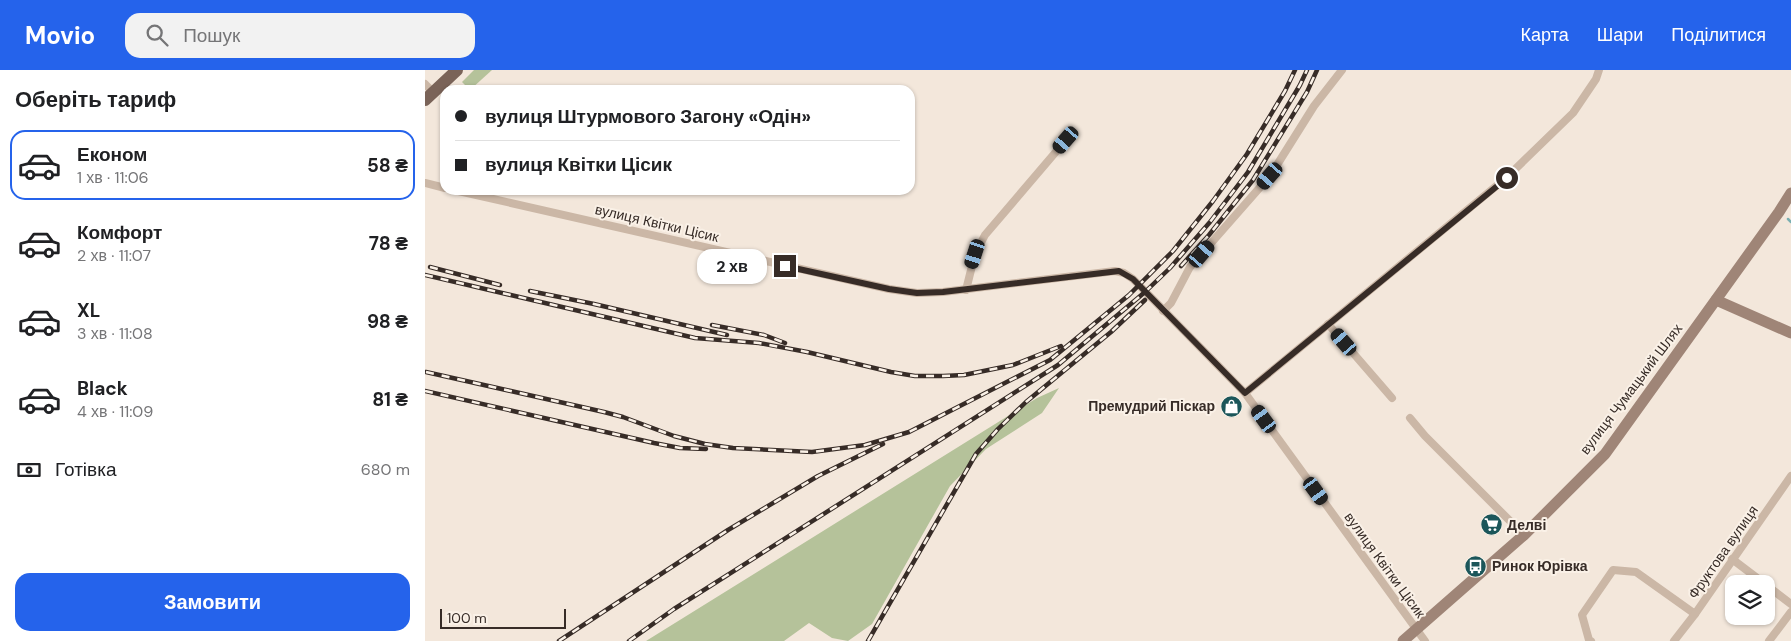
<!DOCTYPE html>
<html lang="uk">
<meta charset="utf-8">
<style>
body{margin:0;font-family:"DM Sans",sans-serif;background:#f2f2f2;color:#202124;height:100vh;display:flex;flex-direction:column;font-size:19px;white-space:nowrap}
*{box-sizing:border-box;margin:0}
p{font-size:16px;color:#757577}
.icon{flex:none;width:28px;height:28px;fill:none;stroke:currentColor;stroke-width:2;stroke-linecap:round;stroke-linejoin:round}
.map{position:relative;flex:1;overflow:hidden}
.drawer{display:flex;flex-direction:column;background:#fff;width:425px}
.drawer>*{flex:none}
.hud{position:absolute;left:15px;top:15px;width:475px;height:110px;border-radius:15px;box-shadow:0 1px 4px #0004;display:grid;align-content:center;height:110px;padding:0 15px;background:#fff}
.controls{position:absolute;left:1300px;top:505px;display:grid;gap:10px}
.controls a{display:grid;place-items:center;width:50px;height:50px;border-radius:10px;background:#fff;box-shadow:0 1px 4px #0004;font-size:25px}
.scale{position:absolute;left:15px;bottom:12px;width:126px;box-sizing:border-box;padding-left:5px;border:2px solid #372c27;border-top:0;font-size:14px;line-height:18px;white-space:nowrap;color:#372c27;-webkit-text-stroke:4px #faf1e7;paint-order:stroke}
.end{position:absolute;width:22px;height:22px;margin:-11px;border:6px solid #372c27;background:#fff;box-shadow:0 0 0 2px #fff}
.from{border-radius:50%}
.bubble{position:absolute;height:35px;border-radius:15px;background:#fff;box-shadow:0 1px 4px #0004;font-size:16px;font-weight:700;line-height:35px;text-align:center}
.car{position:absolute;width:15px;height:30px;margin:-15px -8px;border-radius:6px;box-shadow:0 0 4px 1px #0007;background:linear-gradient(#222 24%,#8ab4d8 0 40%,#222 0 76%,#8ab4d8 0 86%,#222 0)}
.hud b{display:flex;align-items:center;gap:18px;height:48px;font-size:19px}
.hud b+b{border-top:1px solid #e0e0e0}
.hud i{width:12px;height:12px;background:#202124}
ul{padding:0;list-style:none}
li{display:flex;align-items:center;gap:15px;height:70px;margin:0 10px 8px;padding:0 5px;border:2px solid transparent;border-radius:15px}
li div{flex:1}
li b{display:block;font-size:19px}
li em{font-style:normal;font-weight:700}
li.selected{border-color:#2563eb}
li>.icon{width:45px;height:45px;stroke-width:1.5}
h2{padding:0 15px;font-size:22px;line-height:60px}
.pay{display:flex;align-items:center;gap:12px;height:55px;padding:0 15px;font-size:19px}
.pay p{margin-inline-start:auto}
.primary-button{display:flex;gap:10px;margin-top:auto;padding:10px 15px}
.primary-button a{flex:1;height:58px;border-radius:15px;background:#2563eb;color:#fff;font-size:20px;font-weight:700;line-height:58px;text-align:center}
header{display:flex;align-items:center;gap:30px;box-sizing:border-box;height:70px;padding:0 25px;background:#2563eb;color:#fff}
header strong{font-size:24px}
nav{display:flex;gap:28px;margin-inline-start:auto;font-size:18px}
.search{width:350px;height:45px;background:#f2f2f2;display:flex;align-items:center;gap:12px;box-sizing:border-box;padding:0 18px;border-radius:15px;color:#757577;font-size:19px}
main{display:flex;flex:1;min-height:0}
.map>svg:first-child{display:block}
.green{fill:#b5c29a}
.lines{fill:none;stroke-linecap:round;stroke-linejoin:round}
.stream{stroke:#79afb1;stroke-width:2.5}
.minor{stroke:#cbb7a6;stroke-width:8}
.secondary{stroke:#9f8577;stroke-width:11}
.primary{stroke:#7a6358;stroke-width:12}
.rail-casing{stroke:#372c27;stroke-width:4.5}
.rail{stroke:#faf1e7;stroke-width:2.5;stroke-dasharray:8;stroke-linecap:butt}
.route{stroke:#372c27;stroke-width:6}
.labels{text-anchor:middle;stroke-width:4;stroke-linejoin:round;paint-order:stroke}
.street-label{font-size:14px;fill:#372c27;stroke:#faf1e7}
.poi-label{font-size:14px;font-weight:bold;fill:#372c27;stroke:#faf1e7;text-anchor:start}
</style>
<header>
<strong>Movio</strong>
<div class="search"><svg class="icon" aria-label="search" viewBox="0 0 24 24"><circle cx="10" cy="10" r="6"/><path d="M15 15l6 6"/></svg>Пошук</div>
<nav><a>Карта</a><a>Шари</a><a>Поділитися</a></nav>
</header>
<main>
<section class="drawer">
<h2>Оберіть тариф</h2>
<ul>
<li class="selected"><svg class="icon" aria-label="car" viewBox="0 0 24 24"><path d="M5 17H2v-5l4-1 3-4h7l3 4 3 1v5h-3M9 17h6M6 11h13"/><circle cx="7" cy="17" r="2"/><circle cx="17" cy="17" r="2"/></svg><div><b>Економ</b><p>1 хв · 11:06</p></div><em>58 ₴</em></li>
<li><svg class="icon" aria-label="car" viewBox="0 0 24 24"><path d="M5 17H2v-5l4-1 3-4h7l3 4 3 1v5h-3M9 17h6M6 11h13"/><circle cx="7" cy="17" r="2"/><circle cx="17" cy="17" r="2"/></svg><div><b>Комфорт</b><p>2 хв · 11:07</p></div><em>78 ₴</em></li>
<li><svg class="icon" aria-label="car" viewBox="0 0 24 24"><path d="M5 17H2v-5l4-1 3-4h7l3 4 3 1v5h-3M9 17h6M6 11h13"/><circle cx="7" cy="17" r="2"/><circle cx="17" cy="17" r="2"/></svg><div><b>XL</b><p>3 хв · 11:08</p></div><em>98 ₴</em></li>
<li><svg class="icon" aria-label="car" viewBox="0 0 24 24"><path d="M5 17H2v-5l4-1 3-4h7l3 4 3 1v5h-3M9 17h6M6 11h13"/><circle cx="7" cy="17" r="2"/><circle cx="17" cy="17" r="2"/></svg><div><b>Black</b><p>4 хв · 11:09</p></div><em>81 ₴</em></li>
</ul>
<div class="pay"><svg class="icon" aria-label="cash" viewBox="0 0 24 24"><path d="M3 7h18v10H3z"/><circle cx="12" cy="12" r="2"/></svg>Готівка<p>680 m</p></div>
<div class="primary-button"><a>Замовити</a></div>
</section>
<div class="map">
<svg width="1366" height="571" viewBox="0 0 1366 571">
<rect width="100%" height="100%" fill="#f3e7db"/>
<g class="green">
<path d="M 49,0 L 67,0 L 45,20 L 37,12 Z"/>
<path d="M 634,318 L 617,343 L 561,379 L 525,416 L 447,554 L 423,571 L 407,568 L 384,553 L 359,571 L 221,571 L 612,328 Z"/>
</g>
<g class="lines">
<path class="stream" d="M 1363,149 L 1366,152"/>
<g class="minor">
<path d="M 0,14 L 8,22"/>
<path d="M 0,113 L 20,118"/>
<path d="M 29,120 L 464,219 L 492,223 L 518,222 L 690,201 L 699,203 L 708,209 L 820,323 L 1000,571"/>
<path d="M 541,220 L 550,184 L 560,165 L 641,70"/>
<path d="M 738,241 L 746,233 L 765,197 L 845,106 L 889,36 L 917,0"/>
<path d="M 903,254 L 967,328"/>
<path d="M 820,323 L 1081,108 L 1148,43 L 1171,9 L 1174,0"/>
<path d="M 985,348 L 1000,366 L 1099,465"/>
<path d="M 1307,489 L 1340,514"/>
<path d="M 1341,515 L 1366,534"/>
<path d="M 1166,571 L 1164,570 L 1157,545 L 1188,500 L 1211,502 L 1270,544"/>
<path d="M 1249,571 L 1270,544 L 1366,406"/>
<path d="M 1344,571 L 1366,542"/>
</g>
<g class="secondary">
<path d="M 1291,230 L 1366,263"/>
<path d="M 978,571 L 1099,465 L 1180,384 L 1354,142 L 1366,123"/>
</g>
<path class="primary" d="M 0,30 L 32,0"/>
<defs>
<g id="rail">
<path d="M 756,196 L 784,165 L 828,110 L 882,22 L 892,0"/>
<path d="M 5,197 L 75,215"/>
<path d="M 0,205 L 270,268 L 334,273 L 382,282 L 466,302 L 490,306 L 518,306 L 539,305 L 588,295 L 636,276"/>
<path d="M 105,221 L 169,234 L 302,265"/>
<path d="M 287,255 L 339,265 L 360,273"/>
<path d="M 1,302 L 179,342 L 198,347 L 249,366 L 280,374 L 308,378 L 387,382 L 440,375 L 484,362 L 625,290 L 704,225 L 748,181 L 788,131 L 822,84 L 860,21 L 870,0"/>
<path d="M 0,321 L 229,373 L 255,378 L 281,379"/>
<path d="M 134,571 L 303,460 L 393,406 L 458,374"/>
<path d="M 204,571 L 249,539 L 633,295 L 720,222 L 745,198 L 785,152 L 823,102 L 875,15 L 882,0"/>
<path d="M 443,571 L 551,384 L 573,359 L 601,332 L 686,262 L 720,230"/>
</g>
</defs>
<use href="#rail" class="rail-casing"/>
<use href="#rail" class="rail"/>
</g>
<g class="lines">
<path class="route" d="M 360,196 L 464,219 L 492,223 L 518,222 L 694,201 L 708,209 L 820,323 L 1082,108"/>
</g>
<defs>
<symbol id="shop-disc" viewBox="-11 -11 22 22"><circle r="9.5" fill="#1b565a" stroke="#faf1e7"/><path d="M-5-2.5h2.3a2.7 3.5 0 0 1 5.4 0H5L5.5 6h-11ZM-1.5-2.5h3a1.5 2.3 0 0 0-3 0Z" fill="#fff"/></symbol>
<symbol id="supermarket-disc" viewBox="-11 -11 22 22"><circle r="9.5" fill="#1b565a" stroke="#faf1e7"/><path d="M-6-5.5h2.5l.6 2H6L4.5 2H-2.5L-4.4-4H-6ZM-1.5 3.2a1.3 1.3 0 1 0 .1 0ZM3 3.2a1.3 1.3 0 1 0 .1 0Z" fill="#fff"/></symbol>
<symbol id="bus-disc" viewBox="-11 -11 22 22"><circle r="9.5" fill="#1b565a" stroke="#faf1e7"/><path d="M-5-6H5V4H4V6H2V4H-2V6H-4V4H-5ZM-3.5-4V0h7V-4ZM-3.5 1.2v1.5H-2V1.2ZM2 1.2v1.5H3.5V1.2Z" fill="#fff"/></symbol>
</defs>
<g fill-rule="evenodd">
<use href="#shop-disc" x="794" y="324" width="25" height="25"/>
<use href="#supermarket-disc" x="1054" y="442" width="25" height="25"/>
<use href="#bus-disc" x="1038" y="484" width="25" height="25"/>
</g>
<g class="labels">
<g class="street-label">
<text transform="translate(232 153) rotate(13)" y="5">вулиця Квітки Цісик</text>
<text transform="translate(1206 319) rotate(-53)" y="5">вулиця Чумацький Шлях</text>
<text transform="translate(1298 482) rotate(-55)" y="5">Фруктова вулиця</text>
<text transform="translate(960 495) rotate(54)" y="5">вулиця Квітки Цісик</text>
</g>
<g class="poi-label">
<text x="790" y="341" text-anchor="end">Премудрий Піскар</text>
<text x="1082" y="460">Делві</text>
<text x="1067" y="501">Ринок Юрівка</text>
</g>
</g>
</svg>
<div class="controls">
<a><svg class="icon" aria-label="layers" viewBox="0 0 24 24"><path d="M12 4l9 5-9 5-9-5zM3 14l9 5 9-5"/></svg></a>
</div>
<div class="scale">100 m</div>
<i class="end from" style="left:1082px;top:108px"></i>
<i class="end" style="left:360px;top:196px"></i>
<div class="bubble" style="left:272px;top:179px;width:70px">2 хв</div>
<i class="car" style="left:641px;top:70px;rotate:221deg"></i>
<i class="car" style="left:845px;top:106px;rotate:221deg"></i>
<i class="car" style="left:550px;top:184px;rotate:198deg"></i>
<i class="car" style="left:777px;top:184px;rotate:41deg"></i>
<i class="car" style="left:919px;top:272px;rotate:319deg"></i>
<i class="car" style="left:839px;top:349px;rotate:324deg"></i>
<i class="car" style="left:891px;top:421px;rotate:144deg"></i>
<div class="hud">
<b><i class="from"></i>вулиця Штурмового Загону «Одін»</b>
<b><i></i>вулиця Квітки Цісик</b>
</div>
</div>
</main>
